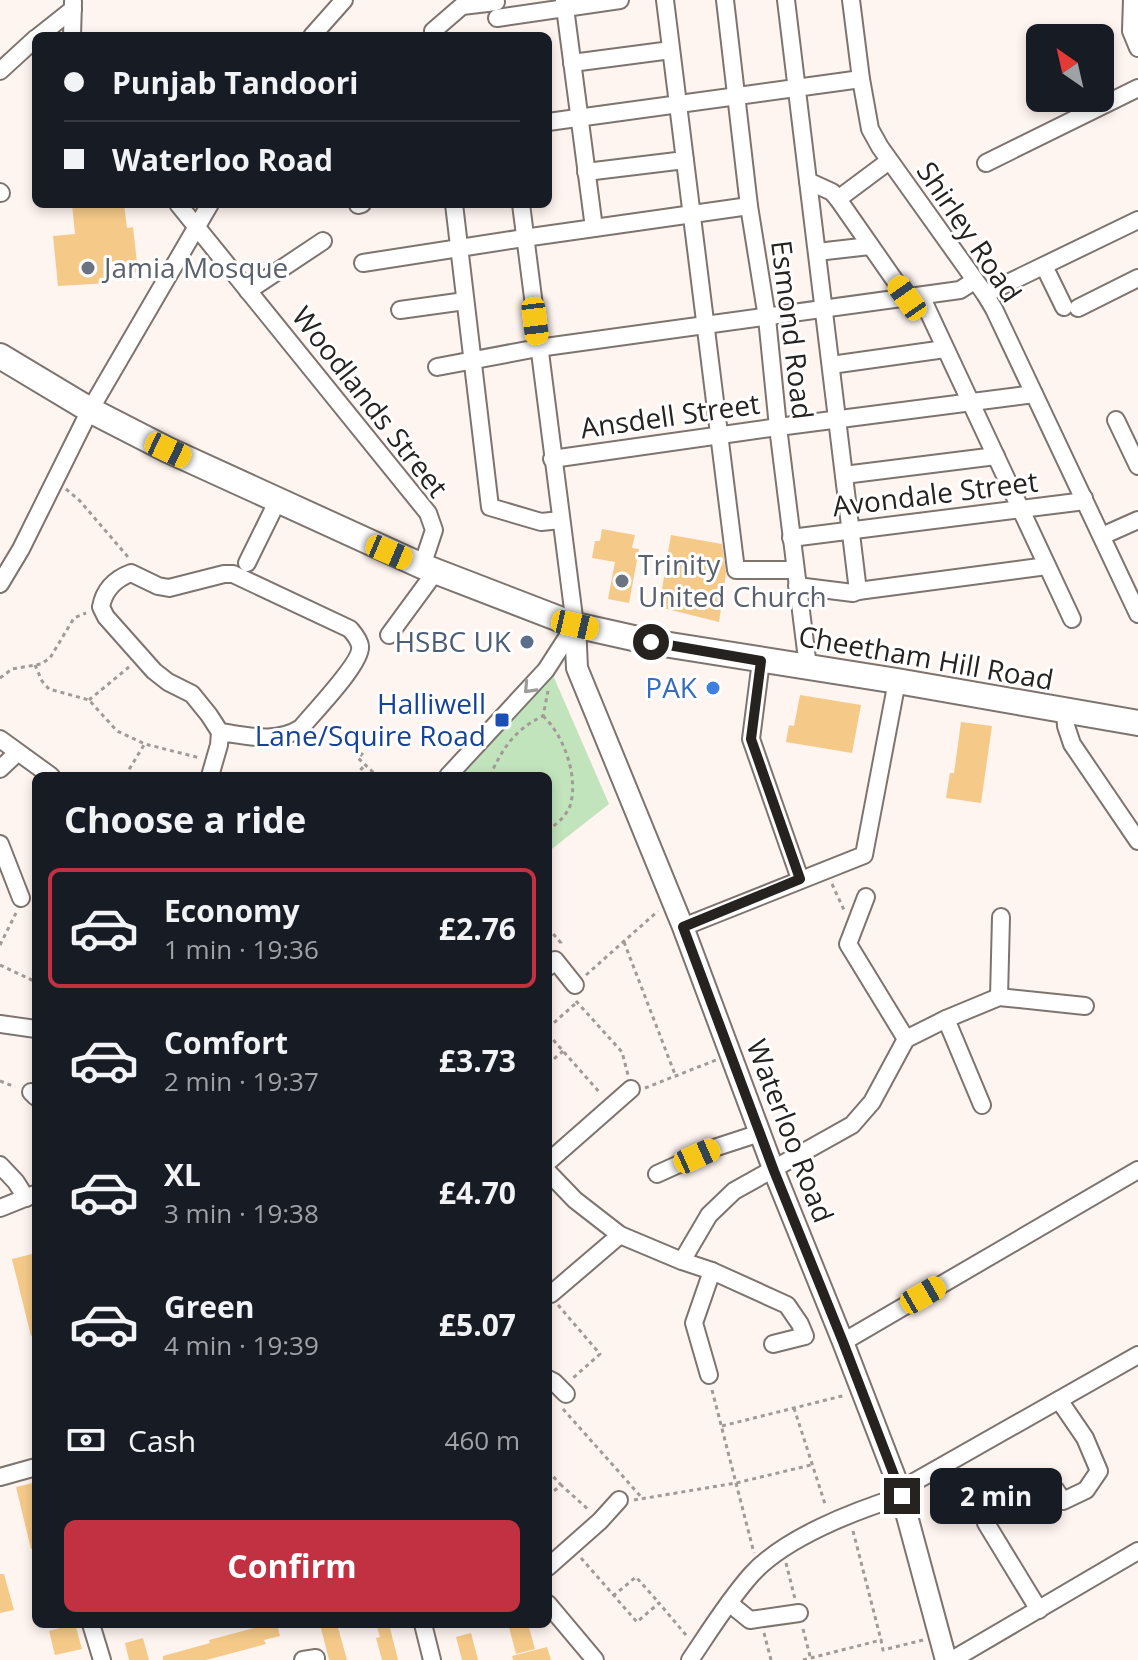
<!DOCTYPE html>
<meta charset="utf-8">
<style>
body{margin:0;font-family:"Open Sans",sans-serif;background:#20242c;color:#f1f3f6;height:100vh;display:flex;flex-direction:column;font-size:30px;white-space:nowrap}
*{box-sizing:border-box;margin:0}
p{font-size:26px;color:#9ea1a6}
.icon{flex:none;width:44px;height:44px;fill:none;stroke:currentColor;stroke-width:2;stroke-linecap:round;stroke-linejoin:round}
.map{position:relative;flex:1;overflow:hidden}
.panel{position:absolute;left:32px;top:772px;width:520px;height:856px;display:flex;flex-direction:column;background:#171b24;border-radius:12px;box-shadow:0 4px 12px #0003}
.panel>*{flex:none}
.top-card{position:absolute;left:32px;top:32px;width:520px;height:176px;border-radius:12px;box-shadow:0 4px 12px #0003;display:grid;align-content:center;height:176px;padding:0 32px;background:#171b24}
.needle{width:52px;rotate:326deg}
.tools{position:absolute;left:1026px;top:24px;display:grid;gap:16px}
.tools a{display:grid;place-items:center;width:88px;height:88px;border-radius:12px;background:#171b24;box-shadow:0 4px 12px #0003;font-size:40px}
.end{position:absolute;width:36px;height:36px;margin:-18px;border:10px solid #252220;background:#fff;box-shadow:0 0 0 4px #fff}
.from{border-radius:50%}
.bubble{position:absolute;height:56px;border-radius:12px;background:#171b24;box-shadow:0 4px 12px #0003;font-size:26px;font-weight:700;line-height:56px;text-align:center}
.car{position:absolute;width:24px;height:48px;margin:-24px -12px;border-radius:10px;box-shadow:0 0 6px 2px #0007;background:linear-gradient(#f5c518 24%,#345 0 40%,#f5c518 0 76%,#345 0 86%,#f5c518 0)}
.top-card b{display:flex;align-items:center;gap:28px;height:76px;font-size:30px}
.top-card b+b{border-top:2px solid #363941}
.top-card i{width:20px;height:20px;background:#f1f3f6}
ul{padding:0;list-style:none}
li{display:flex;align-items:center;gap:24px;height:120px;margin:0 16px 12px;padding:0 16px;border:4px solid transparent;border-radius:12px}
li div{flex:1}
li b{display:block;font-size:30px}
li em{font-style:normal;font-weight:700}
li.active{border-color:#c13142}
li>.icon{width:72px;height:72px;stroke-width:1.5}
h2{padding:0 32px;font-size:36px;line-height:96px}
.pay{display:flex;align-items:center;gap:20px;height:88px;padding:0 32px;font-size:30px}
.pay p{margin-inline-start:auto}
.cta{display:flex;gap:16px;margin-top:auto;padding:16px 32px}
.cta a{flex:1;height:92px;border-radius:12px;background:#c13142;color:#fff;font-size:32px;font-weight:700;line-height:92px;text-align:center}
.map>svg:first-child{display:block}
.green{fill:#c2e4bc}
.building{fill:#f5ca89}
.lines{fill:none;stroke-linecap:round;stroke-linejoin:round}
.minor-casing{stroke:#7d7470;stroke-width:20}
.major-casing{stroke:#7d7470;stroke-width:24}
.highway-casing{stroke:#7d7470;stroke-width:28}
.path{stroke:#a19a96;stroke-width:3;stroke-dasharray:4 4;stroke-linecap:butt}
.minor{stroke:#fff;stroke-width:16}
.major{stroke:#fff;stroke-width:20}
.highway{stroke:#fff;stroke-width:24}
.oneway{stroke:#9d9c9b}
.route{stroke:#252220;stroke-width:10}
.worship-dot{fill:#6b7280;stroke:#fff;stroke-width:3}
.service-dot{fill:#5c6f8a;stroke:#fff;stroke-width:3}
.shop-dot{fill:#3f7fe0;stroke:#fff;stroke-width:3}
.transit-dot{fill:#1a4fb4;stroke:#fff;stroke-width:3}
.labels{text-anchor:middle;stroke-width:6;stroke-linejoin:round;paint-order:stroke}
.street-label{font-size:28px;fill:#252220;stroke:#fff}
.worship-label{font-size:28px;fill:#5b616d;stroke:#fff;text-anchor:start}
.service-label{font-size:28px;fill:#4e5e75;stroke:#fff;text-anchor:end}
.shop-label{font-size:28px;fill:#366cbe;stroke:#fff;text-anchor:end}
.transit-label{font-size:28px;fill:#164399;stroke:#fff;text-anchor:end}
</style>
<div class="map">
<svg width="1138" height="1660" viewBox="0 0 1138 1660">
<rect width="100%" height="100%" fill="#fef4f0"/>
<path class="green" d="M 552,673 L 609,804 L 548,852 L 548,776 L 455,776 Z"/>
<g class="building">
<path d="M 72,204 L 124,204 L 127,228 L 133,227 L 138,272 L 109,275 L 110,283 L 58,286 L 53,236 L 75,234 Z"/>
<path d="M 602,529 L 635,535 L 632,548 L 639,549 L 629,603 L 608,599 L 615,562 L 592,558 L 595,541 L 600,541 Z"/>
<path d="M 671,535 L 722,544 L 726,573 L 719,622 L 659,607 Z"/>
<path d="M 800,695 L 861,705 L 852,753 L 786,742 L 789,725 L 794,726 Z"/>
<path d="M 961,722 L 992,726 L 981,803 L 946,798 L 950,773 L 954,773 Z"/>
<path d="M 36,1253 L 36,1335 L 31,1336 L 12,1259 Z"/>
<path d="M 33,1483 L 36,1498 L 36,1548 L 31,1549 L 16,1487 Z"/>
<path d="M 0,1574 L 4,1574 L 14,1610 L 0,1613 Z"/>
<path d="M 62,1624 L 75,1624 L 82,1649 L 55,1655 L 49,1631 L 63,1627 Z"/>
<path d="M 269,1624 L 277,1624 L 280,1636 L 264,1640 L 266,1644 L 206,1660 L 163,1660 L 163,1656 L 210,1643 L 209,1640 Z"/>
<path d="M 320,1624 L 337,1624 L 347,1660 L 329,1660 Z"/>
<path d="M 376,1624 L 389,1624 L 398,1660 L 382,1660 L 376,1638 L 380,1637 Z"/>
<path d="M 520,1624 L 528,1624 L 535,1649 L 516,1654 L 509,1627 Z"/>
<path d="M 471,1633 L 478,1660 L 462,1660 L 456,1637 Z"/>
<path d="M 143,1638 L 149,1660 L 129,1660 L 125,1643 Z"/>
<path d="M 547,1647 L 551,1660 L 513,1660 L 512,1656 Z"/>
</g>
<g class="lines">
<defs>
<g id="minor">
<path d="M 564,0 L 594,228"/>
<path d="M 665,0 L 736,570 L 795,570"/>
<path d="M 725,0 L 749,206 L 767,318 L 778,427 L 808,667"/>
<path d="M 786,0 L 808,181 L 832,192 L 838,199"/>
<path d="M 851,0 L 861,79 L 870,129 L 880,147 L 985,294 L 994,309 L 1138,614"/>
<path d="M 1132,0 L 1131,31 L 1138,48"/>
<path d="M 497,18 L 620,0"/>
<path d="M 39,36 L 73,9"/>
<path d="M 72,36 L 73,2"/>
<path d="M 312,36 L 344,0"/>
<path d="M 433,36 L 433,31 L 462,6 L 496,2"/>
<path d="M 572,63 L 671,50"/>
<path d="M 0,71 L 36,38"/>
<path d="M 548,122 L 861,79"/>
<path d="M 889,161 L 838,199 L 907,298"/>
<path d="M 986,163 L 1138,88"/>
<path d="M 586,172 L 685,160"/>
<path d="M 0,192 L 1,193"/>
<path d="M 178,204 L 428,513 L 434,530 L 422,566"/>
<path d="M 454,204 L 490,507 L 541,522 L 561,520"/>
<path d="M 358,205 L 362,204"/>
<path d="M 817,252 L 870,246"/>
<path d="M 363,263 L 524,238 L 749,206"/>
<path d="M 1044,266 L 1064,307"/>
<path d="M 248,291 L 323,241"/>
<path d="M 985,294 L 1138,220"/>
<path d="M 921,296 L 1072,619"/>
<path d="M 1078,308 L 1138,278"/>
<path d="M 400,310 L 465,301"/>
<path d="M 831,365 L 945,349"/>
<path d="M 437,367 L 538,348 L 960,290 L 974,281"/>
<path d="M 1116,420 L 1138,466"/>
<path d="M 552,459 L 778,427 L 1034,394"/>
<path d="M 844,475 L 996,456"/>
<path d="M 1102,536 L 1138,520"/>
<path d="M 791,538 L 1077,502 L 1084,498"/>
<path d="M 247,563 L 278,500"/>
<path d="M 0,584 L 21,549 L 90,410 L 210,204"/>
<path d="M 797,586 L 853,593 L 858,591 L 808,181"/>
<path d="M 858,591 L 1047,566"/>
<path d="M 389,635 L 436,571"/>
<path d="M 761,661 L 751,739 L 800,879"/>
<path d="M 1065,711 L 1066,726 L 1072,744 L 1138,841"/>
<path d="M 0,739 L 51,776"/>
<path d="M 0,769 L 17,753"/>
<path d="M 210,776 L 219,745 L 220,732 L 209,715 L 192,694 L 168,682 L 154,671 L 106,617 L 101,607 C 104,590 115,579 131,573 L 158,586 L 169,588 L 224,574 L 233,574 L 350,629 C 354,634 359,639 360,646 C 363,662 313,713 301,728 C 276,744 248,736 220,732"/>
<path d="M 448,776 L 546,670 L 575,625 L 521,204"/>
<path d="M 0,844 L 21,898"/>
<path d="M 866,897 L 848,944 L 906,1039"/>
<path d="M 683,927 L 864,855 L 897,681"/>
<path d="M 548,967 L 555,960 L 575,985"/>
<path d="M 999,997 L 1001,917"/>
<path d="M 946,1019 L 982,1105"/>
<path d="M 0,1024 L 36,1029"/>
<path d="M 31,1092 L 36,1097"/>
<path d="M 548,1162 L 631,1089"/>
<path d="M 0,1165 L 16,1182 L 26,1198"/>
<path d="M 548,1172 L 575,1200 L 620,1235 L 682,1261 L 712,1271 L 787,1305 L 800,1324 L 805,1336 L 773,1344"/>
<path d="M 657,1174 L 717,1147 L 760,1133"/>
<path d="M 0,1208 L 35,1194"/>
<path d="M 682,1261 L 709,1215 L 734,1191 L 852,1125 L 872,1102 L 906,1039 L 946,1019 L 999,997 L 1085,1006"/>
<path d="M 551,1294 L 620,1235"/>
<path d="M 843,1342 L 1138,1170"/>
<path d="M 709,1375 L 694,1323 L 712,1271"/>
<path d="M 548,1379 L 554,1382 L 566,1394"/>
<path d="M 0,1477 L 36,1467"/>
<path d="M 1055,1489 L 1063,1501 L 1086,1490 L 1099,1471 L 1085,1438 L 1059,1400"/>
<path d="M 900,1490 L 1138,1355"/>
<path d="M 986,1523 L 1039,1610"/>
<path d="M 548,1567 L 600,1521 L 619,1500"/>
<path d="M 729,1603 L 750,1620 L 799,1613"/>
<path d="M 548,1604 L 595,1660"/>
<path d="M 91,1624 L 102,1660"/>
<path d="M 423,1624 L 432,1660"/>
<path d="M 303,1660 L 316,1658 L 316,1660"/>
<path d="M 690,1660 C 709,1632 728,1601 751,1575 C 784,1538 854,1511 902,1496"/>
<path d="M 952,1660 L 1138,1551"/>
</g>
<path id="major" d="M 575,625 L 577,668 L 683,927 L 774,1171 L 843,1342 L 900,1490 L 946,1660"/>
<path id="highway" d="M 0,356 L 90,410 L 168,450 L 422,566 L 575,625 L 651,642 L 897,681 L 1138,723"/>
</defs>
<use href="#minor" class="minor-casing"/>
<use href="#major" class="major-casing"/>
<use href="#highway" class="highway-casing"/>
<g class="path">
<path d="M 66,489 L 80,501 L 128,557"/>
<path d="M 35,665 L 42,681 L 49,689 L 89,700 L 117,731 L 145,744 L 200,758"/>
<path d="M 0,678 L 12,669 L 41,664 L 50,658 L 74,618 L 86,613"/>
<path d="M 89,700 L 129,667"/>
<path d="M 543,716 C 564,735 579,778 570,806 C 566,816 557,824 548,830"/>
<path d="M 363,753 L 358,758 L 377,776"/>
<path d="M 125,776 L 144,745"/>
<path d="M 355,776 L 365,765"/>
<path d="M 490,776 C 502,749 515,729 543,716 L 548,691"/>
<path d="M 832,884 L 844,910"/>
<path d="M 548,928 L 561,943 L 560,947"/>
<path d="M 624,942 L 676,1077"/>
<path d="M 0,945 L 16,913"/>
<path d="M 0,965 L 36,982"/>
<path d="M 586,975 L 658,911"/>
<path d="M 576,1001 L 622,1052 L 628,1075"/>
<path d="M 548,1028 L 575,1004"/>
<path d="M 548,1034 L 601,1094"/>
<path d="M 548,1064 L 563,1051"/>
<path d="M 0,1081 L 15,1087"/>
<path d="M 645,1088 L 716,1060"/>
<path d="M 558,1305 L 600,1354 L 573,1378"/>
<path d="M 712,1390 L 754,1553"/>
<path d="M 794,1408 L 826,1507"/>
<path d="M 563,1409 L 643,1499"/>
<path d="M 722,1426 L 846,1395"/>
<path d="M 548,1471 L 561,1485"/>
<path d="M 548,1496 L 561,1485 L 590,1511"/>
<path d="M 634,1500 L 736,1483 L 811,1465"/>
<path d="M 853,1531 L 881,1640"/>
<path d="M 581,1558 L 637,1622 L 659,1603 L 686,1635"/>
<path d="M 786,1563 L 795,1599"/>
<path d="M 613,1596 L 636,1577 L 659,1603"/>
<path d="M 803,1629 L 811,1660"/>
<path d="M 764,1633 L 771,1660"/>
<path d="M 803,1660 L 881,1640 L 883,1650 L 923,1640"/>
</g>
<use href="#minor" class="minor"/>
<use href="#major" class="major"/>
<use href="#highway" class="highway"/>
</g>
<defs><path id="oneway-chevron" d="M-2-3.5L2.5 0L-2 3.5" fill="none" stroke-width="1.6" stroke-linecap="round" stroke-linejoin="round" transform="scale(2)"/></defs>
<use class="oneway" href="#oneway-chevron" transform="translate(529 688) rotate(133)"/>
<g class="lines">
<path class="route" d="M 651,642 L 761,661 L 751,739 L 800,879 L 683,927 L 774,1171 L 843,1342 L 902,1496"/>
</g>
<g class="worship-dot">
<circle cx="88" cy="268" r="8"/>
<circle cx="622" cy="581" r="8"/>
</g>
<circle class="service-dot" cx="527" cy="642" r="8"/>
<circle class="shop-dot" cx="713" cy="688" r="8"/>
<rect class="transit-dot" x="494" y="712" width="16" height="16" rx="4"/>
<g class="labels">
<g class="street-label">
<text transform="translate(969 232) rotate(56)" y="10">Shirley Road</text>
<text transform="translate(792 330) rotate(83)" y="10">Esmond Road</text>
<text transform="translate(370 402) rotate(52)" y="10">Woodlands Street</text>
<text transform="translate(670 416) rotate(-8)" y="10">Ansdell Street</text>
<text transform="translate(935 494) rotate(-7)" y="10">Avondale Street</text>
<text transform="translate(926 658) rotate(10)" y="10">Cheetham Hill Road</text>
<text transform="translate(790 1131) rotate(69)" y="10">Waterloo Road</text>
</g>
<g class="worship-label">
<text x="104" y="278">Jamia Mosque</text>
<text x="638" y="575">Trinity<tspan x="638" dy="32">United Church</tspan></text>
</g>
<g class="service-label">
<text x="511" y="652">HSBC UK</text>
</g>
<g class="shop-label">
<text x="697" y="698">PAK</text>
</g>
<g class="transit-label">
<text x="486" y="714">Halliwell<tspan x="486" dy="32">Lane/Squire Road</tspan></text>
</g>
</g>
</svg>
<div class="tools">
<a><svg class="needle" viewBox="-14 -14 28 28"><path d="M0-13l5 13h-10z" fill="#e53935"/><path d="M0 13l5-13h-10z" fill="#9ea1a6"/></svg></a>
</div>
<i class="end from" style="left:651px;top:642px"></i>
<i class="end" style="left:902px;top:1496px"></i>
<div class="bubble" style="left:930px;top:1468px;width:132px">2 min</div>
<i class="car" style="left:907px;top:298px;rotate:325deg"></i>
<i class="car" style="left:535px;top:321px;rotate:173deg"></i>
<i class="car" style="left:168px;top:450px;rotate:115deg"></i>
<i class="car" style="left:389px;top:552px;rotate:113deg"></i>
<i class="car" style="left:575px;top:625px;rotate:103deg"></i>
<i class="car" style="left:697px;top:1156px;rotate:66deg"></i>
<i class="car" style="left:923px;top:1295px;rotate:60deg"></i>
<div class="top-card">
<b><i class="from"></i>Punjab Tandoori</b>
<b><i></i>Waterloo Road</b>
</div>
<section class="panel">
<h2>Choose a ride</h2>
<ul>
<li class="active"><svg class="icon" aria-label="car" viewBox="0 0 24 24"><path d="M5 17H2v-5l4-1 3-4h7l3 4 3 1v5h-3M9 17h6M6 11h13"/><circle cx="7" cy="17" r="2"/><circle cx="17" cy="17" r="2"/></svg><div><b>Economy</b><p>1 min · 19:36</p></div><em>£2.76</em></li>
<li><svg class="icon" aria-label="car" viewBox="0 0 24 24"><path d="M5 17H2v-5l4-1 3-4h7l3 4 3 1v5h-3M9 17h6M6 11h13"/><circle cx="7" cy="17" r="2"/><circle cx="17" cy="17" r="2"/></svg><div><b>Comfort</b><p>2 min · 19:37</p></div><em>£3.73</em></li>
<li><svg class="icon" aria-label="car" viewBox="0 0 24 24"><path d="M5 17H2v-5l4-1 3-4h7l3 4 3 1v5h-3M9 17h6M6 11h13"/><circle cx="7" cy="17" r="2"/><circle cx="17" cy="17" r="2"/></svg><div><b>XL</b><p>3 min · 19:38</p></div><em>£4.70</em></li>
<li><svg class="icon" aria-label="car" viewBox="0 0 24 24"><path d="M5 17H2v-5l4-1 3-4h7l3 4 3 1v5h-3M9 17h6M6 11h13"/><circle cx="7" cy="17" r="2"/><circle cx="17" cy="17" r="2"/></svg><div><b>Green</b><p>4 min · 19:39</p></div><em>£5.07</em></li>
</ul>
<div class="pay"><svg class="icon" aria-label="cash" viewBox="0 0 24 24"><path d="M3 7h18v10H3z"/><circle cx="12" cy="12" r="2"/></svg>Cash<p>460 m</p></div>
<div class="cta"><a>Confirm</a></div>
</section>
</div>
